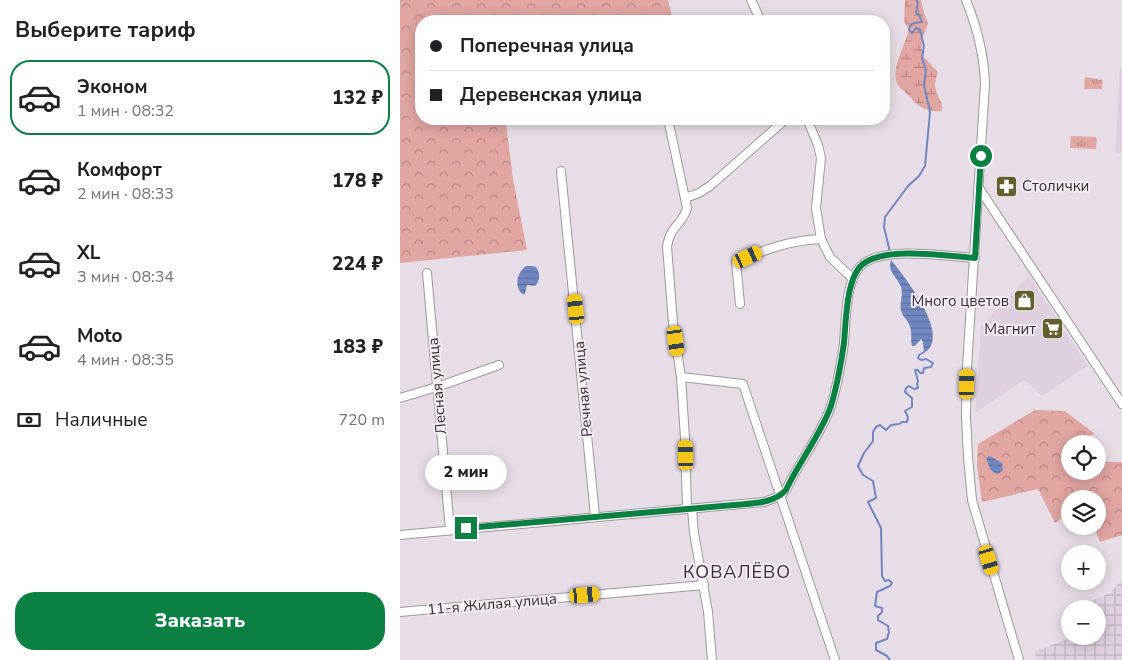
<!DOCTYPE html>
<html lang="ru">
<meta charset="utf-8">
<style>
body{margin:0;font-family:"Nunito Sans",sans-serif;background:#f6f6f6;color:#202124;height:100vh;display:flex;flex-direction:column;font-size:19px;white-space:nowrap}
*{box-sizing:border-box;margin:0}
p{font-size:16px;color:#757577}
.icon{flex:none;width:28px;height:28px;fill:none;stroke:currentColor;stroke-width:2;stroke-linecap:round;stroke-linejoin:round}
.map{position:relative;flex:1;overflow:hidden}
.sheet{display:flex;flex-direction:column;background:#fff;width:400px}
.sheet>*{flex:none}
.hud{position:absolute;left:15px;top:15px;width:475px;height:110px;border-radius:20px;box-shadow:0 2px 12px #0003;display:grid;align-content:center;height:110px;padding:0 15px;background:#fff}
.buttons{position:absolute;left:661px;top:435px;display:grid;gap:10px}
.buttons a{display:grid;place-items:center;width:45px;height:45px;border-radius:50%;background:#fff;box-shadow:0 2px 12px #0003;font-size:25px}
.end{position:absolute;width:22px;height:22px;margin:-11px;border:6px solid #0b8043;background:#fff;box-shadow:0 0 0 2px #fff}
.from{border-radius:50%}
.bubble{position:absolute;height:35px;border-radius:18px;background:#fff;box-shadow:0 2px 12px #0003;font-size:16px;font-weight:800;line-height:35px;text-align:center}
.car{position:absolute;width:15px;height:30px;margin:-15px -8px;border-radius:6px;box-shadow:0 0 4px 1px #0007;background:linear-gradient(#f5c518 24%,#345 0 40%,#f5c518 0 76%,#345 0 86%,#f5c518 0)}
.hud b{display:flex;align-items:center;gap:18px;height:48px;font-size:19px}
.hud b+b{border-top:1px solid #e0e0e0}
.hud i{width:12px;height:12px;background:#202124}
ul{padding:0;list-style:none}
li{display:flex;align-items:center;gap:15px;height:75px;margin:0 10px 8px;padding:0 5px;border:2px solid transparent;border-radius:20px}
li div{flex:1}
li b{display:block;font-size:19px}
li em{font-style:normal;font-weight:800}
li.on{border-color:#0b8043}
li>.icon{width:45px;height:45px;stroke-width:1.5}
h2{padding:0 15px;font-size:22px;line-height:60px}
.pay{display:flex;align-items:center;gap:12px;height:55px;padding:0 15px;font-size:19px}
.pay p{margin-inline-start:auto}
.cta{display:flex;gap:10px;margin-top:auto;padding:10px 15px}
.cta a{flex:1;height:58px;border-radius:20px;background:#0b8043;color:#fff;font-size:20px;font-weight:800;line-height:58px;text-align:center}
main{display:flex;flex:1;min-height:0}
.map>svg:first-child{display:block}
.built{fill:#dfd0df}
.industrial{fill:url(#industrial-grid)}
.forest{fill:url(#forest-crowns)}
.wetland{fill:url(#wetland-marsh)}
.park{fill:url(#park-tufts)}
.water{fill:url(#water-rules)}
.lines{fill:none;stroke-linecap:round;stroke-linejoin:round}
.stream{stroke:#7187c1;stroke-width:2}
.minor-casing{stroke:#a097a0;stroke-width:10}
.minor{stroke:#fff;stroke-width:8}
.route{stroke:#0b8043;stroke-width:6}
.labels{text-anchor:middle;stroke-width:4;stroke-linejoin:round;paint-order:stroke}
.poi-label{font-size:15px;fill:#363236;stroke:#f4eaf4;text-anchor:end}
.street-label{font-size:15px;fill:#363236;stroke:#f4eaf4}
.quarter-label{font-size:18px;letter-spacing:1px;fill:#363236;stroke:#f4eaf4}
</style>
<main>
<section class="sheet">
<h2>Выберите тариф</h2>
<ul>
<li class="on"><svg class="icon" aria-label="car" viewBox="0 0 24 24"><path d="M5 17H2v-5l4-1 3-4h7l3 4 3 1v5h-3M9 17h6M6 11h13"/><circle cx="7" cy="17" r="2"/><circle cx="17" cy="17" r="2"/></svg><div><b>Эконом</b><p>1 мин · 08:32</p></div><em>132 ₽</em></li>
<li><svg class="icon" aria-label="car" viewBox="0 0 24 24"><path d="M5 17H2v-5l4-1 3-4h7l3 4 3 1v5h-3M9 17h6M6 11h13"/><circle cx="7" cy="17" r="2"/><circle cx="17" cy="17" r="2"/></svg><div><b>Комфорт</b><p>2 мин · 08:33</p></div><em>178 ₽</em></li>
<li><svg class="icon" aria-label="car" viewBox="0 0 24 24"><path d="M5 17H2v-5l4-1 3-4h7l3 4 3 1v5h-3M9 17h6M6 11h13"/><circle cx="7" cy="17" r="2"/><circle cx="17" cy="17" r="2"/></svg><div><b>XL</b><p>3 мин · 08:34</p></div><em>224 ₽</em></li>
<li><svg class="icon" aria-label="car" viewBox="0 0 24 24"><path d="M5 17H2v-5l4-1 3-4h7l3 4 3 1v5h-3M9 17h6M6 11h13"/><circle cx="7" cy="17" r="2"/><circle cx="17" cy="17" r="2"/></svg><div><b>Moto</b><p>4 мин · 08:35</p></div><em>183 ₽</em></li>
</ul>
<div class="pay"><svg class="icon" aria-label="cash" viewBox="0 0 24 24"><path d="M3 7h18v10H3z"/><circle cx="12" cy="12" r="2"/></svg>Наличные<p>720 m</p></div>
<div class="cta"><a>Заказать</a></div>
</section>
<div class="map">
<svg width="722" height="660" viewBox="0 0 722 660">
<defs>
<pattern id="industrial-grid" width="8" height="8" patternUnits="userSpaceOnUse" patternTransform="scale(1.25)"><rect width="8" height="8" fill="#dfd0df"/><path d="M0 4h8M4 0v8" fill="none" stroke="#c0b3c0"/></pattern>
<pattern id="forest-crowns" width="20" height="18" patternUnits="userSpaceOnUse" patternTransform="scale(1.25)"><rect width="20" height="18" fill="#e1a5a2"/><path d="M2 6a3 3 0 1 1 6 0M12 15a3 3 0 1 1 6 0" fill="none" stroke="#b78785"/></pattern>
<pattern id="wetland-marsh" width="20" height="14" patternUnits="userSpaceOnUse" patternTransform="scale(1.25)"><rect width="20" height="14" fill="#e1a5a2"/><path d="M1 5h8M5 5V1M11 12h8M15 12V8" fill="none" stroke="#b78785"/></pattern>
<pattern id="park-tufts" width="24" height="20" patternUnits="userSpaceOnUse" patternTransform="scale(1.25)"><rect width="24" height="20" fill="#e1a5a2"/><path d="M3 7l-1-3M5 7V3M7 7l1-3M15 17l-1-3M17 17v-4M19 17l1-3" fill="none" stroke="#b78785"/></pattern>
<pattern id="water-rules" width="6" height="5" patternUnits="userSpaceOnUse" patternTransform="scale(1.25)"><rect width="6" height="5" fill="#7187c1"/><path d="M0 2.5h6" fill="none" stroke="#5e6f9e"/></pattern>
</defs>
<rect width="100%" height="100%" fill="#e7dde7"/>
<g class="built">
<path d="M 722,68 L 722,153 L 715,152 L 720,69 Z"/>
<path d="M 627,278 L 630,278 L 688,366 L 642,396 L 624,380 L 575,413 L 581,327 Z"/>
</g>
<path class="industrial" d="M 722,580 L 722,660 L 637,660 L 635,652 L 674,636 L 698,636 L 698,609 L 680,609 L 679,606 L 710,593 Z"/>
<g class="forest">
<path d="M 0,0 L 268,0 L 273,21 L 21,21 L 21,119 L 116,119 L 106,123 L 113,179 L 127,250 L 0,263 Z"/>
<path d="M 635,410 L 665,411 L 695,434 L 677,440 L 676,444 L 670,444 L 670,471 L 698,471 L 698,458 L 709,462 L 722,462 L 722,535 L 700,542 L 694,526 L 698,526 L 698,499 L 670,499 L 670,512 L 655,523 L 638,489 L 582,502 L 577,465 L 578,444 Z"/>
</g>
<path class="wetland" d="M 505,0 L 521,0 L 524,13 L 528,23 L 522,40 L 522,55 L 538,72 C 536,78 534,84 536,90 C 538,99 543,100 542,111 C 529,112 519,108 511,98 C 506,92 497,87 496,80 C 493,65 505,45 509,30 L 504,21 Z"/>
<g class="park">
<path d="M 685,77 L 703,80 L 702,89 L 684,89 Z"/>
<path d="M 671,136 L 695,137 L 697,139 L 696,149 L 670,148 Z"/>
</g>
<g class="water">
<path d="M 491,260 C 504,276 553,337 524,353 L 523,342 L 521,339 L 515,346 L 512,346 C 510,339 513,332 509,324 C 507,319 502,316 501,310 C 499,303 504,295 501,287 C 497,276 487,272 491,260 Z"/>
<path d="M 126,266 L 132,266 L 136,267 C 140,273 141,280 135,286 L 127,285 L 125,294 L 122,294 C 114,285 117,273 126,266 Z"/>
<path d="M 590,456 L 602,463 L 603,470 L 598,474 C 588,471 590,466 586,458 Z"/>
</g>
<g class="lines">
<g class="stream">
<path d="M 490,252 L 484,227 L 485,217 L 508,186 L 519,176 L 525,166 L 530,112 L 524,85 L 526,70 L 522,58 L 524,46 L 520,30 L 516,28 L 512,33 L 509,30 L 510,26 L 514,23 L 522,22 L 519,15 L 516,13 L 518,3 L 516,0"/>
<path d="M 490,660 L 487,656 L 476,650 L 476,643 L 487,639 L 489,632 L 488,626 L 478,620 L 478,616 L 482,612 L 482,608 L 475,606 L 477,592 L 490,586 L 492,583 L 489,580 L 485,581 L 482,576 L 481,528 L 468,502 L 476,498 L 473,481 L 463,475 L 458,466 L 464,453 L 473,441 L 473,432 L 476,427 L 480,425 L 486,430 L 491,425 L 499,424 L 502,422 L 507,422 L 508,417 L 505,411 L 512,407 L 512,398 L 505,392 L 506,388 L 509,386 L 514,389 L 518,388 L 517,384 L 518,381 L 515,370 L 518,370 L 520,373 L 523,373 L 524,368 L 531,367 L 533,363 L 526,359 L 521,360 L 518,358 L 519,355 L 524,352"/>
</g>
<defs>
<g id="minor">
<path d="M 351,0 L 361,21"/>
<path d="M 566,0 C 577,27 584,55 585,84 L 567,367 L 566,416 L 568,457 L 572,500 L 619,660"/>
<path d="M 268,119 L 287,208 C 282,226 271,224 267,246 L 273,323 L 281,377 L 285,438 L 287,509"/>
<path d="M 407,119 L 418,145 L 421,158 L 416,208 L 421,239 L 430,257 L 453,279"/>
<path d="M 161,171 L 195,516"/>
<path d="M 579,188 L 722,404"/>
<path d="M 285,198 L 299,193 L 310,186 L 386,119"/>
<path d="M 27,273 L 50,530"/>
<path d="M 340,304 L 336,262 C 364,250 390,240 421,239"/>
<path d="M 281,377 L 343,384 L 435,660"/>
<path d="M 0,398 L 37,387 L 99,365"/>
<path d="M 292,509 L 294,533 L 308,612 L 312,660"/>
<path d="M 0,535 L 364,502 L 380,496 L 386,490 C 399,462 421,435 431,406 C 437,387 441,364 444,343 C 446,322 445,277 463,264 C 486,246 546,256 575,258"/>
<path d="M 0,612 L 304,585"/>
</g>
</defs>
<use href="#minor" class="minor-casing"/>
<use href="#minor" class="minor"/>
</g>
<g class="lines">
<path class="route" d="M 66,528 L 334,505 C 353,503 373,504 386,490 C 399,462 421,434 431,406 C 437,386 441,364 444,343 C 446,322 446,277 463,264 C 486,246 547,256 575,258 L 581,156"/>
</g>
<defs>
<symbol id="pharmacy-square" viewBox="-11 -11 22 22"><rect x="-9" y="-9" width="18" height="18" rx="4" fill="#625f2c" stroke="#f4eaf4"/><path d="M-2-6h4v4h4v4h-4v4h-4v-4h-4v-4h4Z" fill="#fff"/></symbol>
<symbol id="shop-square" viewBox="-11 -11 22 22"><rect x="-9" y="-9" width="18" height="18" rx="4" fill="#625f2c" stroke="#f4eaf4"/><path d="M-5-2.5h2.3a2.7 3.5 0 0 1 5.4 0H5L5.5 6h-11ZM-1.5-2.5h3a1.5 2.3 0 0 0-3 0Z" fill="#fff"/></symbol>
<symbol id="supermarket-square" viewBox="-11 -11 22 22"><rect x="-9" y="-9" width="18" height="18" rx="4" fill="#625f2c" stroke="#f4eaf4"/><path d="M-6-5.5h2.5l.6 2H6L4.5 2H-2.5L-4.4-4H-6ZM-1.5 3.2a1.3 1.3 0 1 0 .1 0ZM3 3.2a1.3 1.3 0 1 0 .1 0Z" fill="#fff"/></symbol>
</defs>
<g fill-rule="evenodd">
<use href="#pharmacy-square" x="594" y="174" width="25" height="25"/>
<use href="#shop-square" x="612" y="288" width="25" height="25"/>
<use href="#supermarket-square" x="640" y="316" width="25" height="25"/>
</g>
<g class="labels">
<g class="poi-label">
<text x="622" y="191" text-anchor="start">Столички</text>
<text x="609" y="306">Много цветов</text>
<text x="636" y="334">Магнит</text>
</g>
<g class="street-label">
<text transform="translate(37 386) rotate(-95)" y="5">Лесная улица</text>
<text transform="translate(183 389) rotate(-95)" y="5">Речная улица</text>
<text transform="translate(92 604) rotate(-5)" y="5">11-я Жилая улица</text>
</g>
<g class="quarter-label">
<text x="337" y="578">КОВАЛЁВО</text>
</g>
</g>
</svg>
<div class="buttons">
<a><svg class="icon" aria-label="locate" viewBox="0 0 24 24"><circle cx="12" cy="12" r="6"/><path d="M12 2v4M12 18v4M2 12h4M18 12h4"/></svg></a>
<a><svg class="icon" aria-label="layers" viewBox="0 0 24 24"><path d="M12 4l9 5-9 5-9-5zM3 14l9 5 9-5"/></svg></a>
<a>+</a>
<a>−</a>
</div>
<i class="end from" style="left:581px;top:156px"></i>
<i class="end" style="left:66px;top:528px"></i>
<div class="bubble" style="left:25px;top:455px;width:82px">2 мин</div>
<i class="car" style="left:348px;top:257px;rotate:65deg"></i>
<i class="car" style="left:176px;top:309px;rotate:354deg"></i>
<i class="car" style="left:276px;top:341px;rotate:172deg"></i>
<i class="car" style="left:567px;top:384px;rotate:1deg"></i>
<i class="car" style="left:286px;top:455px;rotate:359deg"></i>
<i class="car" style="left:589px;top:560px;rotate:163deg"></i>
<i class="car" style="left:185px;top:595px;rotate:85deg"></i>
<div class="hud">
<b><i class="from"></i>Поперечная улица</b>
<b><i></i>Деревенская улица</b>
</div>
</div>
</main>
